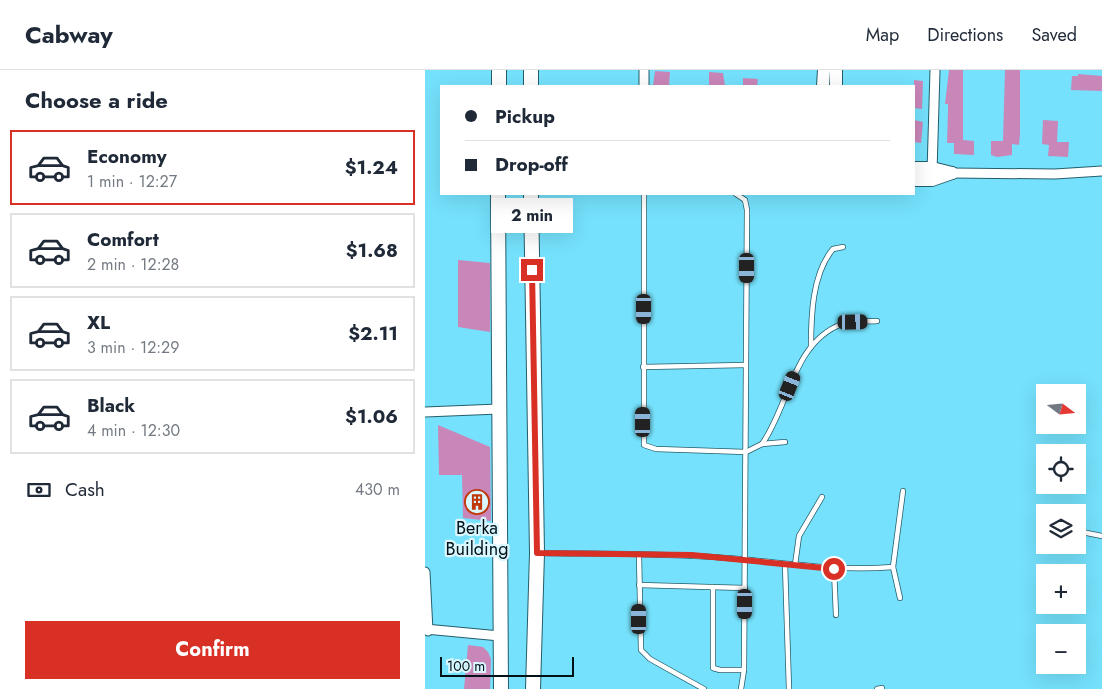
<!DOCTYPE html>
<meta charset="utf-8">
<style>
body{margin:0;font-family:Jost,sans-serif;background:#f6f6f7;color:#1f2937;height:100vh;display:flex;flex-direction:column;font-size:19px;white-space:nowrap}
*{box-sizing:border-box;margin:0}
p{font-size:16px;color:#747a83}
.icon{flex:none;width:28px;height:28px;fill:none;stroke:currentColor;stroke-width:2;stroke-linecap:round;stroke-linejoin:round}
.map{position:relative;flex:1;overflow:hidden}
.drawer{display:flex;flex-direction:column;background:#fff;width:425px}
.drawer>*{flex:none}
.guide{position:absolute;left:15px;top:15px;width:475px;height:110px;border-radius:0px;box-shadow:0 5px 20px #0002;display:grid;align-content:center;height:110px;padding:0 25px;background:#fff}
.needle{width:32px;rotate:106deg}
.buttons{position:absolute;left:611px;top:314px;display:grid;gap:10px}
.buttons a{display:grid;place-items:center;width:50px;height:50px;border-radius:0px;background:#fff;box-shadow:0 5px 20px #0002;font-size:25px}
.scale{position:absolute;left:15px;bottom:12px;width:134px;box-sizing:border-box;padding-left:5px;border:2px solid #001217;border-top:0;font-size:14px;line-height:18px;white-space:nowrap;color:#001217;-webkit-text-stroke:4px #daf6fe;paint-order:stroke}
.end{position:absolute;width:22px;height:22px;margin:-11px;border:6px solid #d93025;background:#fff;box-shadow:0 0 0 2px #fff}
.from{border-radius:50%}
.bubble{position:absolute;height:35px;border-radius:0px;background:#fff;box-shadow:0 5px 20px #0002;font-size:16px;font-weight:700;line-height:35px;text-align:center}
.car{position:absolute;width:15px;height:30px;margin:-15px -8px;border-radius:6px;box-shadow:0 0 4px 1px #0007;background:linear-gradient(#222 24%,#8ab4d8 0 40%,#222 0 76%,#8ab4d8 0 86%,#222 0)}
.guide b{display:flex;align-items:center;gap:18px;height:48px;font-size:19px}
.guide b+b{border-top:1px solid #e0e1e3}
.guide i{width:12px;height:12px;background:#1f2937}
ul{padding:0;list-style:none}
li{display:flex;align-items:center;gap:15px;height:75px;margin:0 10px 8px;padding:0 15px;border:2px solid #e0e1e3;border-radius:0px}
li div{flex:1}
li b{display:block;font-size:19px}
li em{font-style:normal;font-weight:700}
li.current{border-color:#d93025}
li>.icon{width:45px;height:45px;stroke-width:1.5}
h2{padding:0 25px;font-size:22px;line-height:60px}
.pay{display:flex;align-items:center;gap:12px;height:55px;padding:0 25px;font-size:19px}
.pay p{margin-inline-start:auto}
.primary-button{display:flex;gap:10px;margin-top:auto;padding:10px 25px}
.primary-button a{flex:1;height:58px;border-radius:0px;background:#d93025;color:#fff;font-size:20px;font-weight:700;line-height:58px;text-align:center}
header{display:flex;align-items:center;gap:30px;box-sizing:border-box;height:70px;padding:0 25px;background:#fff;border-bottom:1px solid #e0e1e3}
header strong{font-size:24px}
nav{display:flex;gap:28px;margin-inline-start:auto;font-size:18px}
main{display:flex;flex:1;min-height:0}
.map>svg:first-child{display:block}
.building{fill:#c986b9}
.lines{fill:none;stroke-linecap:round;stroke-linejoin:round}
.lane-casing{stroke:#245e6b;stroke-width:6}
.street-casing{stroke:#245e6b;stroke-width:11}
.secondary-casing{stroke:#245e6b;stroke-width:14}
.primary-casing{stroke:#245e6b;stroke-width:16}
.lane{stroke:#fff;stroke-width:4.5}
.street{stroke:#fff;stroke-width:9}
.secondary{stroke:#fff;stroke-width:12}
.primary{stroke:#fff;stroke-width:14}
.route{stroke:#d93025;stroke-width:6}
.labels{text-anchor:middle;stroke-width:4.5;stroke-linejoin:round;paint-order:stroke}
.poi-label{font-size:18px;fill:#001217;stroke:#daf6fe}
</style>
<header>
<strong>Cabway</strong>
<nav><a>Map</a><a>Directions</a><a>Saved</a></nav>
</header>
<main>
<section class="drawer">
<h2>Choose a ride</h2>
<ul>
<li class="current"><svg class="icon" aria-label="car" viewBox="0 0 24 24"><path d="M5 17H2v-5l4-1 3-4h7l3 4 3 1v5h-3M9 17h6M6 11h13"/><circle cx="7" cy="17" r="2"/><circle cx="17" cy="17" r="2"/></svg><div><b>Economy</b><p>1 min · 12:27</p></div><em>$1.24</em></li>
<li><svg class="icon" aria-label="car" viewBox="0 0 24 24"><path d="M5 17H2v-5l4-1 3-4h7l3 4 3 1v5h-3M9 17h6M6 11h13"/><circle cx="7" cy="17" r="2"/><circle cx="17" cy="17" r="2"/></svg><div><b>Comfort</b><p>2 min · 12:28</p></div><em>$1.68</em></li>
<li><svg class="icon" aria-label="car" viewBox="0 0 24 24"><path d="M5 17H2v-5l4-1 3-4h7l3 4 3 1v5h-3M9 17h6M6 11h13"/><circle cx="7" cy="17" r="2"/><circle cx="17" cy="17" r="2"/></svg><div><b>XL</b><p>3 min · 12:29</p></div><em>$2.11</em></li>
<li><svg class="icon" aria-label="car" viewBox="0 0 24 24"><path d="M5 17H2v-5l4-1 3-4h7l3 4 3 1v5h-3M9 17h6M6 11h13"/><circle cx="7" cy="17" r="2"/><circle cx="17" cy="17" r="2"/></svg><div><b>Black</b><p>4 min · 12:30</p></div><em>$1.06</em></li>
</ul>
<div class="pay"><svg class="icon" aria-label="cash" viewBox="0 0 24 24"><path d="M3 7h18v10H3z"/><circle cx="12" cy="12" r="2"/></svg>Cash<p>430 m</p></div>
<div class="primary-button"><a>Confirm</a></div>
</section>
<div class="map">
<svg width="677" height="619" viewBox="0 0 677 619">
<rect width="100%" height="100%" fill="#75e1fc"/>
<g class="building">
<path d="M 524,0 L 538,0 L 538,70 L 549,71 L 549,85 L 529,84 L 529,73 L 522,73 L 523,40 L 523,34 L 520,34 Z"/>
<path d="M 580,0 L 595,0 L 595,64 L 594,75 L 587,74 L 587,85 L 572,87 L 566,85 L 566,71 L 578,71 Z"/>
<path d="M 230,1 L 245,2 L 244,16 L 228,16 Z"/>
<path d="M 284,2 L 298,3 L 300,16 L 284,16 Z"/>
<path d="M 653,4 L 677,6 L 677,21 L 646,20 L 647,6 L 653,6 Z"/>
<path d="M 318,8 L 333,9 L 332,16 L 318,16 Z"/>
<path d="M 489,10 L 498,11 L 497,39 L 489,38 Z"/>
<path d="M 489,50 L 498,52 L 496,73 L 489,72 Z"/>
<path d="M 618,50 L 633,51 L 632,72 L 644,72 L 643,87 L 623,86 L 624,75 L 617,74 Z"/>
<path d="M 33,190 L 65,193 L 65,262 L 33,257 Z"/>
<path d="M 13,355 L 65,377 L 66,451 L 38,448 L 37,405 L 14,405 Z"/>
<path d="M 43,575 L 58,577 L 63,582 L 66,589 L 65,619 L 39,619 Z"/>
</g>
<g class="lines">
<defs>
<g id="lane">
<path d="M 219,124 L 219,375 L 231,379 L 321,382 L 337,374 L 360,372"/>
<path d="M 311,124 L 320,130 L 322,140 L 319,600 L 316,619"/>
<path d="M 386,277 C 386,246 387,204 408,179 L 418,177"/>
<path d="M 218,297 L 321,295"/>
<path d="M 337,374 C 364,336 368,272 417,254 C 428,250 441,252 452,251"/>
<path d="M 633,439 L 633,442"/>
<path d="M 652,461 L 677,466"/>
<path d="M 115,483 C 177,484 239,483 301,488 C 357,492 411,502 468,497"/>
<path d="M 214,485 L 216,580 L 225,589 L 279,619"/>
<path d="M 360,494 L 364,619"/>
<path d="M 370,495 L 374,466 L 397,427"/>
<path d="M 409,499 L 411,545"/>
<path d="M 214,515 L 320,518"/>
<path d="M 288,517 L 288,598 L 295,600 L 319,600"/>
<path d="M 475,528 L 468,497 L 478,421"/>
<path d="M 452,619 L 457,618"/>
</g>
<g id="street">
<path d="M 219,16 L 219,0"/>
<path d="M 507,102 L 510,0"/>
<path d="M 527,103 L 630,104 L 677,101"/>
<path d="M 0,342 L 74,339"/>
<path d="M 0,502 L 3,561"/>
<path d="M 0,559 L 75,566"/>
</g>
<g id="secondary">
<path d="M 398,16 L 399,0"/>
<path d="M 411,16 L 411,0"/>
<path d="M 489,98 L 507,98 L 527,103"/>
<path d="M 489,110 L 507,110 L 527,103"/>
</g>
<g id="primary">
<path d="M 106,0 L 106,16"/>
<path d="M 74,16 L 74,0"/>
<path d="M 73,124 L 76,619"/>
<path d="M 106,124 L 112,483 L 108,619"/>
</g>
</defs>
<use href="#lane" class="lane-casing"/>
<use href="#street" class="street-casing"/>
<use href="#secondary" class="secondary-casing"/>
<use href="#primary" class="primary-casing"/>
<use href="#lane" class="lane"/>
<use href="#street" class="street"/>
<use href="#secondary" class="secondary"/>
<use href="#primary" class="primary"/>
</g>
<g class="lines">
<path class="route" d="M 107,200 L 112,483 L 267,485 L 409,499"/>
</g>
<defs>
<symbol id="building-ring" viewBox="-11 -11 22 22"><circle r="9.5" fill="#daf6fe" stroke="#c03708" stroke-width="1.5"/><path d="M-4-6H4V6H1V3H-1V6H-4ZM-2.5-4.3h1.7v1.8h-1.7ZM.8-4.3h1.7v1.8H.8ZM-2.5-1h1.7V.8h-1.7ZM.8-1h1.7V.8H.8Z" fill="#c03708"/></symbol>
</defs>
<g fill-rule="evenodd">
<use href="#building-ring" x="38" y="418" width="28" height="28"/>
</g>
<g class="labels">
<g class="poi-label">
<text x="52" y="464">Berka<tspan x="52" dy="21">Building</tspan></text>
</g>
</g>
</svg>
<div class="buttons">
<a><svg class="needle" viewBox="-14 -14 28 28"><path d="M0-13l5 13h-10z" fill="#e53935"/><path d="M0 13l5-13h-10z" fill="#747a83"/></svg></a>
<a><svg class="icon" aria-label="locate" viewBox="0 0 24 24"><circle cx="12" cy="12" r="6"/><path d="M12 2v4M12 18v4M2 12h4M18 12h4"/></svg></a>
<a><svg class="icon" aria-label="layers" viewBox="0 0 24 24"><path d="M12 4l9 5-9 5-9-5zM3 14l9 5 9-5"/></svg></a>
<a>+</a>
<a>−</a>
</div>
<div class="scale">100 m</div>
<i class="end from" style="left:409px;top:499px"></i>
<i class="end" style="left:107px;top:200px"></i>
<div class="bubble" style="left:66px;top:128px;width:82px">2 min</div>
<i class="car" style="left:322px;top:198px;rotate:180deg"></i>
<i class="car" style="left:219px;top:239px;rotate:180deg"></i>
<i class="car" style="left:428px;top:252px;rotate:89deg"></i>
<i class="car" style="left:365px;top:316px;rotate:22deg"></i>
<i class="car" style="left:218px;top:352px;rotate:0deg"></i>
<i class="car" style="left:320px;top:534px;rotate:180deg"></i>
<i class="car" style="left:214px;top:549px;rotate:0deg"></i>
<div class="guide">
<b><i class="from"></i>Pickup</b>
<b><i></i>Drop-off</b>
</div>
</div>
</main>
